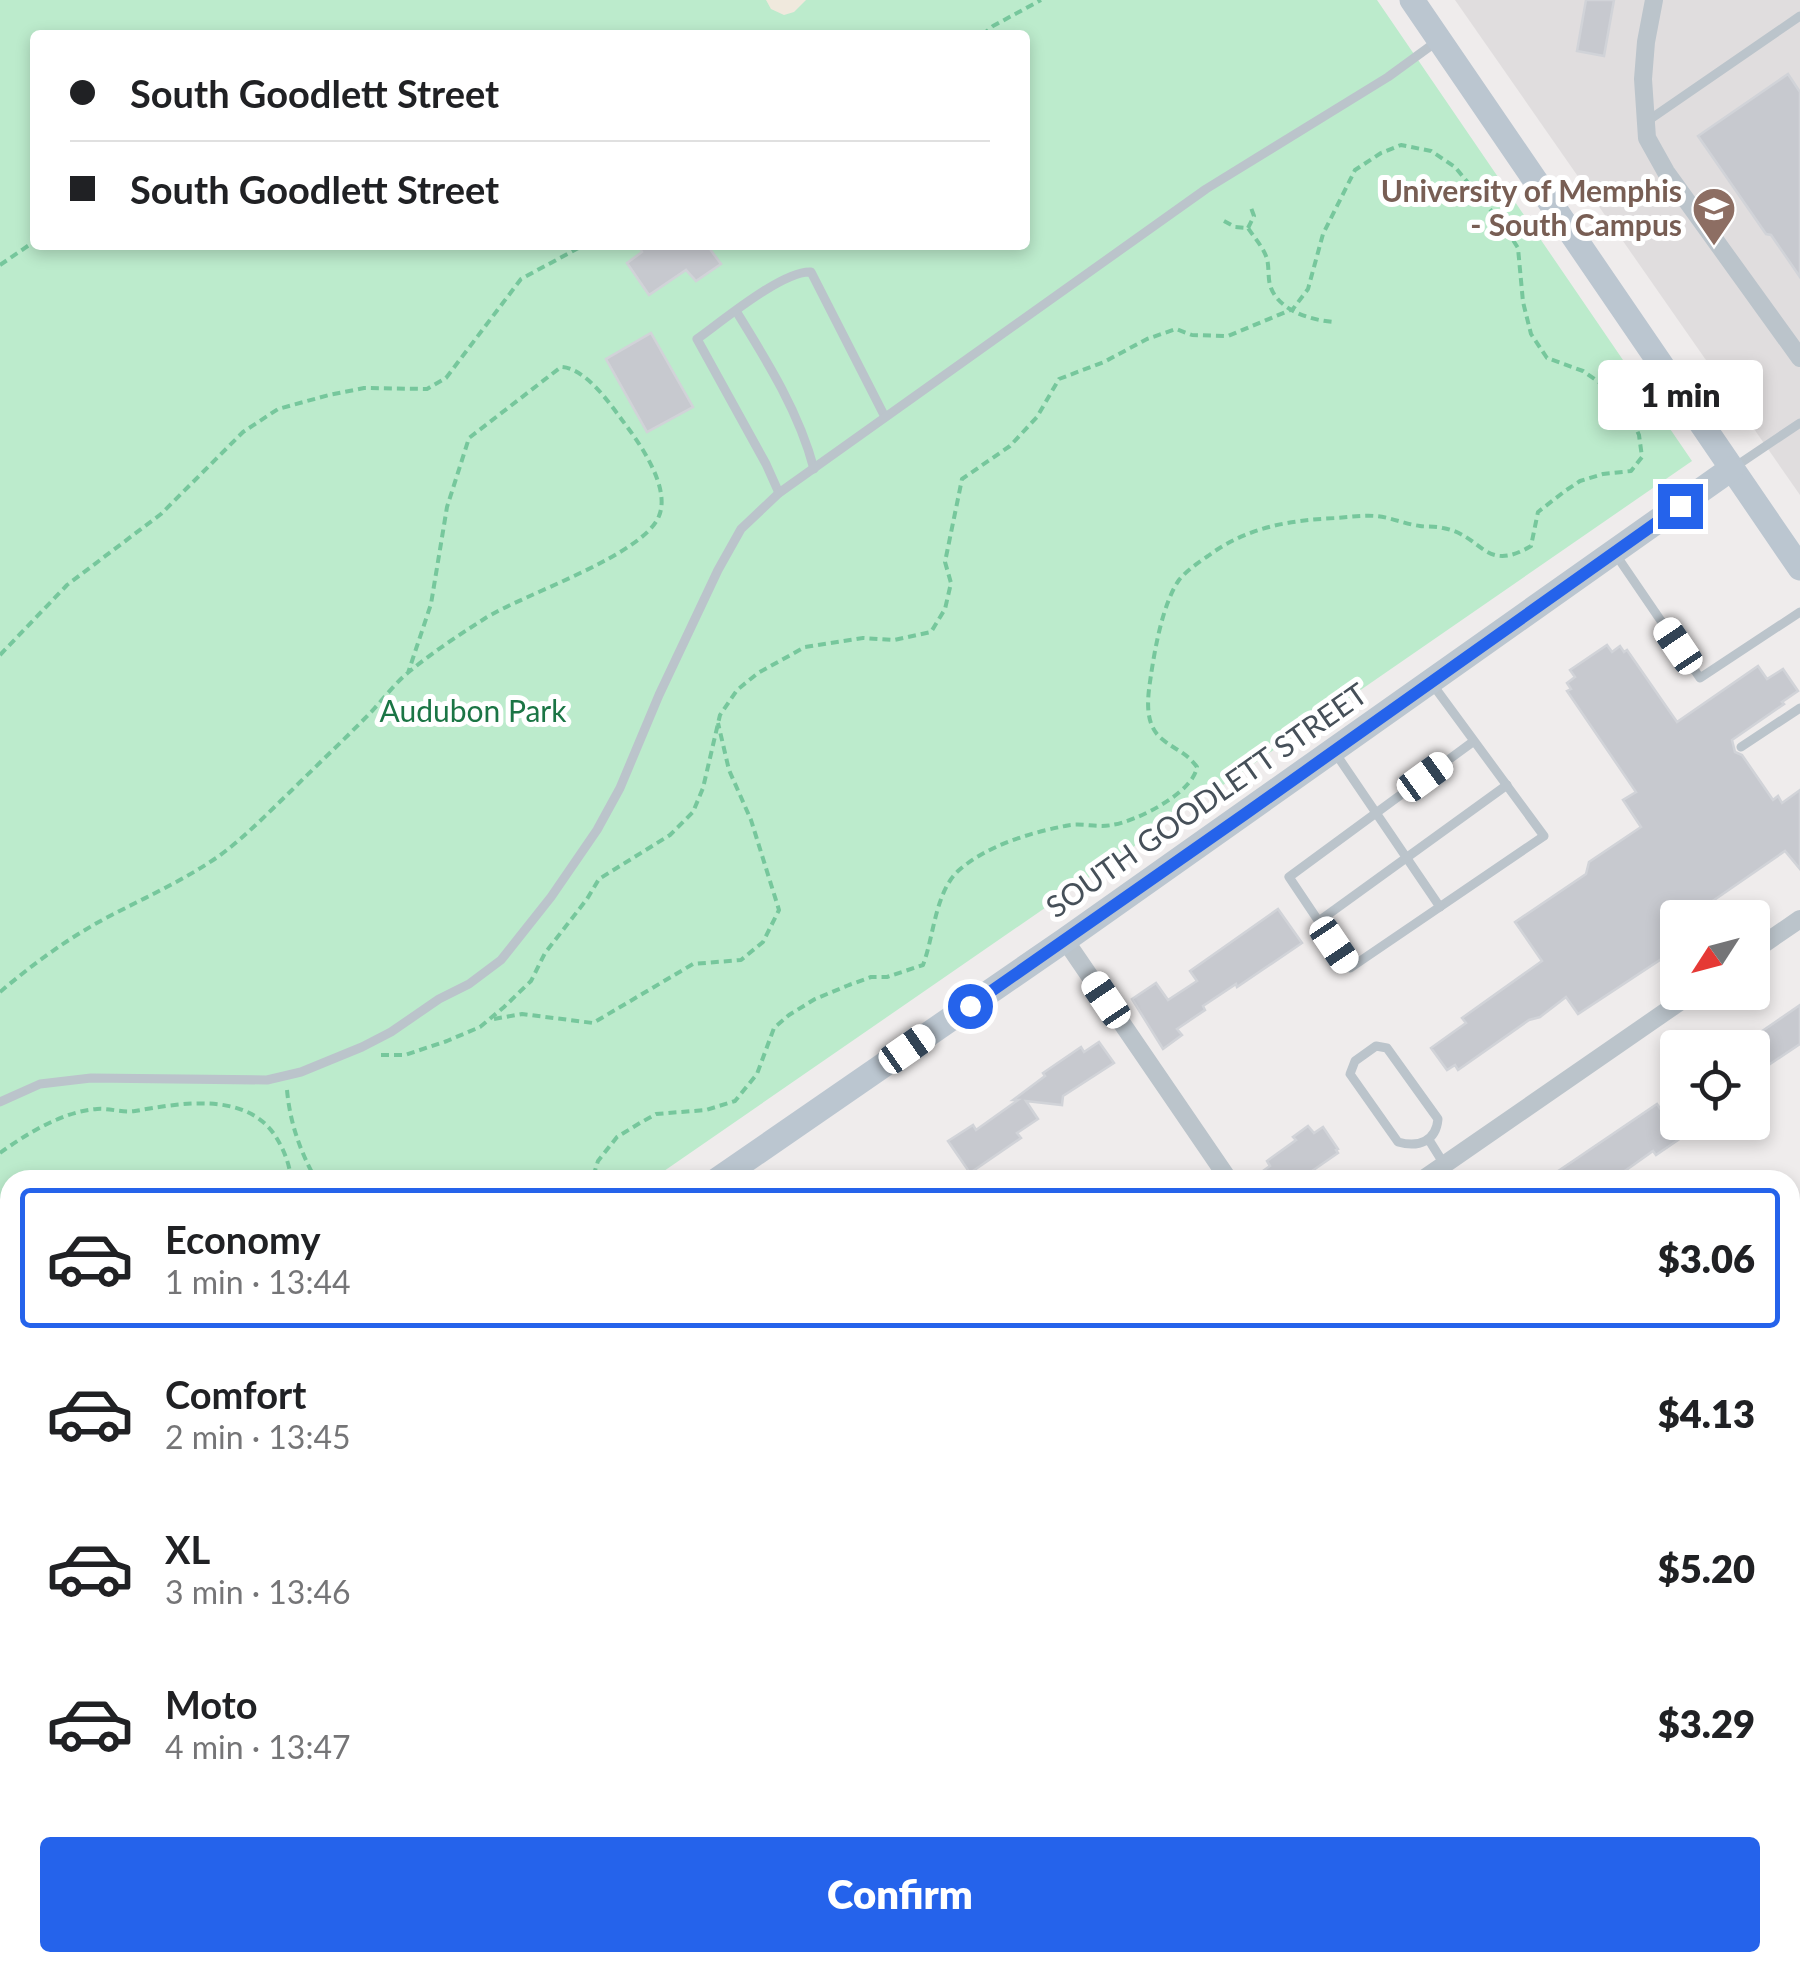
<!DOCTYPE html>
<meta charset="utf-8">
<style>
body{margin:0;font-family:Lato,sans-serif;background:#f2f2f2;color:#202124;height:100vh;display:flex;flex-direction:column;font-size:38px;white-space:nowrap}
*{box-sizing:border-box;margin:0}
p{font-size:32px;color:#757577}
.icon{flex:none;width:55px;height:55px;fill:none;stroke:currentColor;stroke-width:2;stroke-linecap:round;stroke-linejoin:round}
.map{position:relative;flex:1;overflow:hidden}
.drawer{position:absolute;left:0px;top:1170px;width:1800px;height:802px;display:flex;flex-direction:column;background:#fff;border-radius:30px 30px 0 0;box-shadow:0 5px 15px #0003}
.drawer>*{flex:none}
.banner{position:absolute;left:30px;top:30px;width:1000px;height:220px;border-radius:10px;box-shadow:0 5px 15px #0003;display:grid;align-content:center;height:220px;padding:0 40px;background:#fff}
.needle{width:65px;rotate:234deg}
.controls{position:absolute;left:1660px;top:900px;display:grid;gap:20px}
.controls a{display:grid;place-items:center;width:110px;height:110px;border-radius:10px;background:#fff;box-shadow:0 5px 15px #0003;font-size:50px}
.end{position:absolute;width:45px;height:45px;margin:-22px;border:12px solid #2563eb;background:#fff;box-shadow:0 0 0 5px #fff}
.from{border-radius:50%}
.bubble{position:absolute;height:70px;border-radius:10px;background:#fff;box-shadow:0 5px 15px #0003;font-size:32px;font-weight:800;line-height:70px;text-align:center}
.car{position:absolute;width:30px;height:60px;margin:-30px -15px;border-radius:12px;box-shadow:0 0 8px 2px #0007;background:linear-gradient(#fff 24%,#345 0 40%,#fff 0 76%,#345 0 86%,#fff 0)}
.banner b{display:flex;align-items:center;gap:35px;height:95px;font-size:38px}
.banner b+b{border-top:2px solid #e0e0e0}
.banner i{width:25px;height:25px;background:#202124}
ul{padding:18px 0 0;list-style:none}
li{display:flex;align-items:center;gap:30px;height:140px;margin:0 20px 15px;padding:0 20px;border:5px solid transparent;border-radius:10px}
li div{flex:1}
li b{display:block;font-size:38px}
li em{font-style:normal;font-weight:800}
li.active{border-color:#2563eb}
li>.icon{width:90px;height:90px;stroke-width:1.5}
.action{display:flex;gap:20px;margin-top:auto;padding:20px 40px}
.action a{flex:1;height:115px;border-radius:10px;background:#2563eb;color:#fff;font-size:40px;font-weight:800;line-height:115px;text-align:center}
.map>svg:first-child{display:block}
.education{fill:#e0ddde}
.green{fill:#bcebcc;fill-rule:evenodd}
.sand{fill:#f0e9dd}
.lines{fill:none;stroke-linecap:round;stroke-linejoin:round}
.stream{stroke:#8bd7e6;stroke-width:6}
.building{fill:#c7c9cf;stroke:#d1d3d8;stroke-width:2.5}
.path{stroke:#76c79c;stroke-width:4;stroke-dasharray:8 5;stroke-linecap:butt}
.lane{stroke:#bbc4cb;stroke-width:9}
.street{stroke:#bbc4cb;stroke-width:18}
.secondary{stroke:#bbc6d0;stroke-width:25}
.route{stroke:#2563eb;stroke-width:12}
.labels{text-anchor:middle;stroke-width:10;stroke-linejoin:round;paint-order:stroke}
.education-label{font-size:30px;font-weight:bold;fill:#785e54;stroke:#fff;text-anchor:end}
.park-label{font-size:30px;fill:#1b7545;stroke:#fff}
.street-label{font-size:30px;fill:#465059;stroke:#fff}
</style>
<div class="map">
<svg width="1800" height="1972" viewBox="0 0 1800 1972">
<rect width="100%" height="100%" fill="#efecec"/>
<path class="education" d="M 1455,0 L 1800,0 L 1800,495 Z"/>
<path class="green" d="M 0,0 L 1377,0 L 1692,461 L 651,1180 L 10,1180 L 10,1622 L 0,1629 ZM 35,35 L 1025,35 L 1025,245 L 35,245 Z"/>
<path class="sand" d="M 766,0 L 806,0 L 794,12 L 784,15 L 771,9 Z"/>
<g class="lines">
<g class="stream">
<path d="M 0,1914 L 10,1908"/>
<path d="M 746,1962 L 753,1972"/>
</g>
</g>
<g class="building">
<path d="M 1586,0 L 1614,0 L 1604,56 L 1577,51 Z"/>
<path d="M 1788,74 L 1800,92 L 1800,277 L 1771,235 L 1766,234 L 1698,136 Z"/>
<path d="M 638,245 L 707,245 L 721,264 L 696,281 L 686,270 L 649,295 L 627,263 L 642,252 Z"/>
<path d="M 651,333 L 693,407 L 647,432 L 606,359 Z"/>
<path d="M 1607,645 L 1612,652 L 1620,646 L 1624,652 L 1627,650 L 1677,722 L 1758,666 L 1767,679 L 1783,669 L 1798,691 L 1782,702 L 1784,704 L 1732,740 L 1735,752 L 1742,755 L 1773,800 L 1778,796 L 1782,803 L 1800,790 L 1800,869 L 1785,851 L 1688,918 L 1678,918 L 1678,948 L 1578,1014 L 1566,997 L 1540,1017 L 1529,1020 L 1458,1070 L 1455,1065 L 1447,1070 L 1431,1048 L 1466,1023 L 1462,1018 L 1542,961 L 1515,922 L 1586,874 L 1589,862 L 1641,827 L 1623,800 L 1636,792 L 1567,691 L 1571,689 L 1567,683 L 1575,677 L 1570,670 Z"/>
<path d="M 1278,909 L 1302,943 L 1237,987 L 1236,984 L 1203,1006 L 1205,1010 L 1177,1029 L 1182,1035 L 1163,1049 L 1132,999 L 1156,983 L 1168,1000 L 1197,981 L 1190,971 Z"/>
<path d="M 1800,1005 L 1800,1044 L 1770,1064 L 1752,1038 Z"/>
<path d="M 1099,1042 L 1114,1063 L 1063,1096 L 1062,1105 L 1026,1101 L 1038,1119 L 1017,1133 L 1021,1138 L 970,1173 L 948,1141 L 973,1125 L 976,1130 L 1018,1100 L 1013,1100 L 1045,1076 L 1043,1073 L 1081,1047 L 1084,1052 Z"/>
<path d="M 1657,1104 L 1681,1138 L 1656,1155 L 1653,1151 L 1612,1180 L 1605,1172 L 1593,1180 L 1545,1180 Z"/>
<path d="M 1308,1126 L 1314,1133 L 1323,1127 L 1338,1149 L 1336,1150 L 1338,1153 L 1299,1180 L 1250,1180 L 1270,1166 L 1267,1161 L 1296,1140 L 1293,1137 Z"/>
</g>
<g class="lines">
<g class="path">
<path d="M 982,35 L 993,26 L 1041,0"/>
<path d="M 1224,221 L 1235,227 L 1248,228 C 1254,237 1262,246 1266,256 C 1270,266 1267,278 1271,288 C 1280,311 1311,320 1333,322"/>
<path d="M 1248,228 L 1254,216 L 1250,205"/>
<path d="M 0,265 L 35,241"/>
<path d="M 0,655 L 67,585 L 161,514 L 243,432 L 278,409 L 329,395 L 364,388 L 427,389 L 446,378 L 521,279 L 584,245"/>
<path d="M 0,992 C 33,964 67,939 106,918 C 144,898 183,881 219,856 C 245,837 269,812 292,790 C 319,763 347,737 373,710 C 385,697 396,682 410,671 C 433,652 459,635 484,619 C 523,594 643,556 659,516 C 671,487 639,442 622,420 C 608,401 585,368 561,367 L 469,438 L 447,507 L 431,604 L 408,673"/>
<path d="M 494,1019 L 522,1014 L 593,1023 L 693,964 L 741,960 L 763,942 L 779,910 L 751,820 L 729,770 L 718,723"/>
<path d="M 381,1055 L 405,1055 L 447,1041 L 480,1027 L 504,1007 L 531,981 L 545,953 L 587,899 L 599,879 L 670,835 L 693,812 L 703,788 L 720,715 L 737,690 L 758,673 L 805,647 L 863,638 L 894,640 L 931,632 L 945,609 L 951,583 L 945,562 L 962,479 L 1010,446 L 1037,417 L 1059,379 L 1104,362 L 1147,339 L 1176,329 L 1192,335 L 1228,336 L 1293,309 L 1308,289 L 1323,234 L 1355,170 L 1381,153 L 1401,145 L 1431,151 L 1455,167 L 1504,226 L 1518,248 L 1523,302 L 1531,334 L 1547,358 L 1583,371 L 1606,387 L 1626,406 L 1639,435 L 1642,457 L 1631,471 L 1603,474 L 1580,481 L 1565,491 L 1538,512 L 1531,546 C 1484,574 1483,535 1443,528 C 1435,526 1427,527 1420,526 C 1405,524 1390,517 1375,516 C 1363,515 1350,517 1337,518 C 1290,520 1247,527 1208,556 C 1199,562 1186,571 1179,580 C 1163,603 1155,648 1151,675 C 1148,695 1143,724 1162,739 C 1175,750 1186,752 1197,767 C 1193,793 1137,821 1112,825 C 1096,828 1080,822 1065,826 C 1029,833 986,846 958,871 C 935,893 934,936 923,965 L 887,977 L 871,977 L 849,985 L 815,999 L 789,1015 L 774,1028 L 757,1074 L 735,1101 L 706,1110 L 656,1114 L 640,1123 L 617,1137 L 598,1161 L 592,1180"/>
<path d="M 287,1090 C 290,1123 300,1151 316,1180"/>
<path d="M 0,1153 C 26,1134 64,1111 97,1109 C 110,1108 122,1113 135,1111 C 181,1103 247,1091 276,1137 C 284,1150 290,1165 291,1180"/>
<path d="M 0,1262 L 10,1271"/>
<path d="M 0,1461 L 10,1455"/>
</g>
<g class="lane">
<path d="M 1646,122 L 1800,16"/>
<path d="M 736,311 C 767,361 799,412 814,469"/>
<path d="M 1736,466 L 1800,423"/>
<path d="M 779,493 L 766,464 L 697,339 C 721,322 783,270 811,272 L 885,417"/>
<path d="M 1614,552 L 1700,678 L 1800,612"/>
<path d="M 1433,685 L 1544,836 L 1350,968 L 1289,877 L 1474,741"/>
<path d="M 1741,747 L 1800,708"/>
<path d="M 1336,754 L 1440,907"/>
<path d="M 1319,921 L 1507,785"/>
<path d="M 1376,1046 L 1387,1048 L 1438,1119 C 1436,1141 1419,1148 1398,1142 L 1350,1074 L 1355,1061 Z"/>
<path d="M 0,1102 L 40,1084 L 91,1078 L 267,1080 L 301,1072 L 362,1047 L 391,1032 L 439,999 L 469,984 L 501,960 L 551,897 L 597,830 L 620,788 L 659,695 L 718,570 L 741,529 L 779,493 L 1206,189 L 1388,77 L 1436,42"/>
<path d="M 1429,1140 L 1444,1164"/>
<path d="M 0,1352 L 10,1365"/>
</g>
<g class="street">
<path d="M 1654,0 L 1646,42 L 1643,79 L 1647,138 L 1666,172 L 1800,358"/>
<path d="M 1065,940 L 1229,1180"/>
<path d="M 1752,952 L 1800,919"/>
<path d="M 1422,1180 L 1694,992"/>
<path d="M 1790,1374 L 1800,1367"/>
<path d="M 1790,1818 L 1800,1811"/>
<path d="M 370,1962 L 376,1972"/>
<path d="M 1754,1962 L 1761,1972"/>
<path d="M 242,1972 L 256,1962"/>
<path d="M 908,1972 L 923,1962"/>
<path d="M 1562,1972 L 1576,1962"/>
</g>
<g class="secondary">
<path d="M 1412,0 L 1800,568"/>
<path d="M 717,1180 L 1065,940 L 1731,469"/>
<path d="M 0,1672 L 10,1665"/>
</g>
</g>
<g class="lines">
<path class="route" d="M 970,1006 L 1245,814 L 1680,506"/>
</g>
<defs>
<symbol id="university-pin" viewBox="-11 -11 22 30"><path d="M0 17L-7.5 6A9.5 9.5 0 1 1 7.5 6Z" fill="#8d6e63" stroke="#fff"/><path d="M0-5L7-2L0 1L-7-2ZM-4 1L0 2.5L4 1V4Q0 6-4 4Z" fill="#fff"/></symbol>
</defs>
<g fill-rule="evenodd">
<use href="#university-pin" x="1689" y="184" width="50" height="68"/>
</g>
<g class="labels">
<g class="education-label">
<text x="1682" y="202">University of Memphis<tspan x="1682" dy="34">- South Campus</tspan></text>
</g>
<g class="park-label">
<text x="473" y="722">Audubon Park</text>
</g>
<g class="street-label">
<text transform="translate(1207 801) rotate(-35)" y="10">SOUTH GOODLETT STREET</text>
</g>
</g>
</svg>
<div class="controls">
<a><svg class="needle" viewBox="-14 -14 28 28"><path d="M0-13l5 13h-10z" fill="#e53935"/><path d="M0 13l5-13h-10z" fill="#757577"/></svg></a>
<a><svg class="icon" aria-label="locate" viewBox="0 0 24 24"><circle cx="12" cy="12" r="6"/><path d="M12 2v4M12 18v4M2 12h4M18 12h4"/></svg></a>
</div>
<i class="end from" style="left:970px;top:1006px"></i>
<i class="end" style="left:1680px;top:506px"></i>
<div class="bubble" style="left:1598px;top:360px;width:165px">1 min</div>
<i class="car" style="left:1678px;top:646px;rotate:326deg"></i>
<i class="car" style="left:1425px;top:777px;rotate:54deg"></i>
<i class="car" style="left:1334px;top:945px;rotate:146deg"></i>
<i class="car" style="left:1106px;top:1000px;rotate:326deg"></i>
<i class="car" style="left:907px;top:1049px;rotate:55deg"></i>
<div class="banner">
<b><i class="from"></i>South Goodlett Street</b>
<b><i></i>South Goodlett Street</b>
</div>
<section class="drawer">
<ul>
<li class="active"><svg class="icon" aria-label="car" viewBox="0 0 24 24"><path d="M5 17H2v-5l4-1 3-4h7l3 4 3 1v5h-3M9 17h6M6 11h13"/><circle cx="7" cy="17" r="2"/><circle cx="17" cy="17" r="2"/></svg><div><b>Economy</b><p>1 min · 13:44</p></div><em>$3.06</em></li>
<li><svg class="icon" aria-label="car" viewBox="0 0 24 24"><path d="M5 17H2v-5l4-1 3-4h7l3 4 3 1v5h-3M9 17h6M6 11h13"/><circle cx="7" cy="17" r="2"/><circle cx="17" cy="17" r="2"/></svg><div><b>Comfort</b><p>2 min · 13:45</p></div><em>$4.13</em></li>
<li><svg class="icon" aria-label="car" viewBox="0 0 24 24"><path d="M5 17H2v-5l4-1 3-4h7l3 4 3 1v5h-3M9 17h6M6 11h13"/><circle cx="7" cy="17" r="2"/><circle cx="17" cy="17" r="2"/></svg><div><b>XL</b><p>3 min · 13:46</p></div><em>$5.20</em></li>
<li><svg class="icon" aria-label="car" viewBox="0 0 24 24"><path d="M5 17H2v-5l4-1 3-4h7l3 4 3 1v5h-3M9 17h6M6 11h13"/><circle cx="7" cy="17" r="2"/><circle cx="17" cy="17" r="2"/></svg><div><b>Moto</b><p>4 min · 13:47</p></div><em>$3.29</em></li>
</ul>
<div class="action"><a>Confirm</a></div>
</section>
</div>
